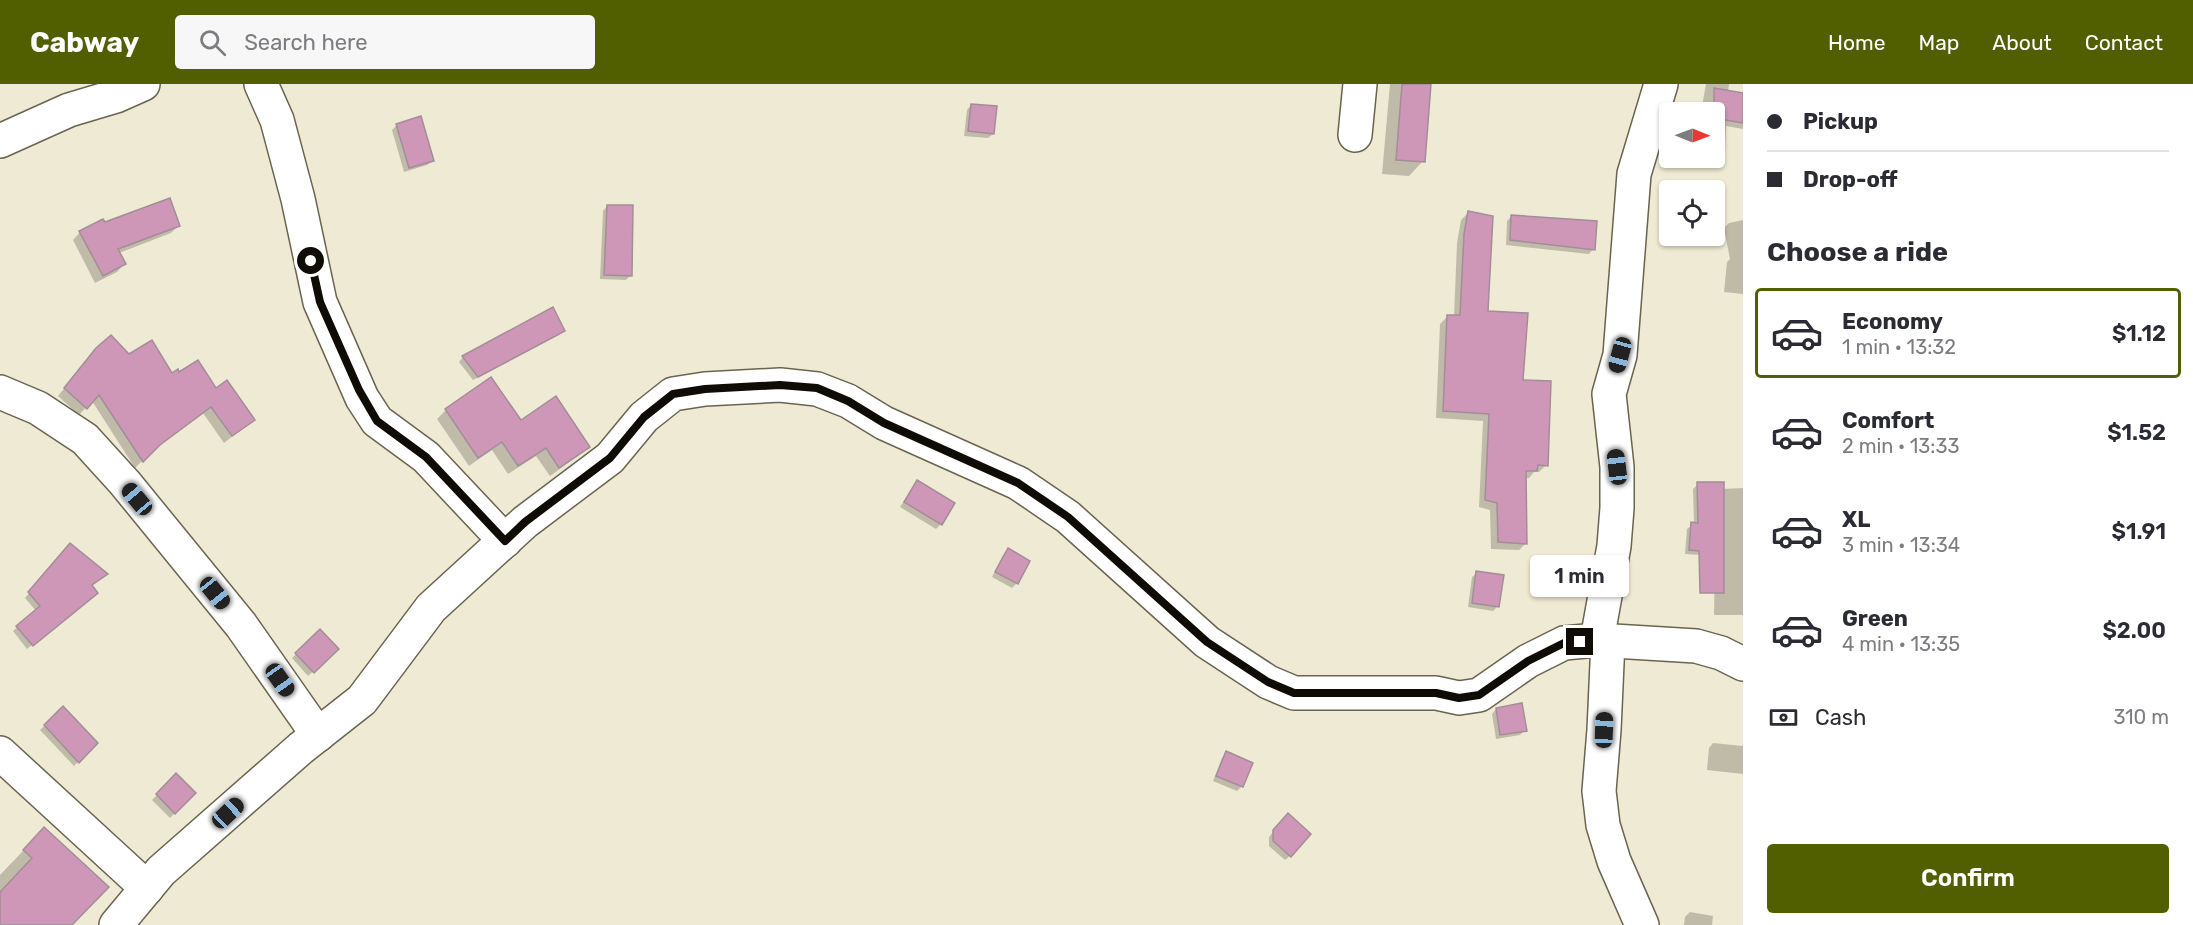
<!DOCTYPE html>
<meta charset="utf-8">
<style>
body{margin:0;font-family:Rubik,sans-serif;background:#f7f7f7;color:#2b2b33;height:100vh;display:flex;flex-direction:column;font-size:22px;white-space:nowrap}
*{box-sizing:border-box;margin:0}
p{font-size:20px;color:#7c7c81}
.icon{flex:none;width:33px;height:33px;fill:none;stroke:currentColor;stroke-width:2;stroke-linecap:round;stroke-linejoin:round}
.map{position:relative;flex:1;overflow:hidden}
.drawer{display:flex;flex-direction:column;background:#fff;width:450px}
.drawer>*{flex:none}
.banner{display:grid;align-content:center;height:132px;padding:0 24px;background:#fff}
.needle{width:39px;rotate:91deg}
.fabs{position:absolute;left:1659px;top:18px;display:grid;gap:12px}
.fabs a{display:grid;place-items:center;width:66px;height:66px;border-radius:6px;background:#fff;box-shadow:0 2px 4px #0004;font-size:30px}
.end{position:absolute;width:27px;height:27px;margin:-14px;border:8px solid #0e0c05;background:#fff;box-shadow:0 0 0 3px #fff}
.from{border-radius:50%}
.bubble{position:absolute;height:42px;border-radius:6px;background:#fff;box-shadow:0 2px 4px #0004;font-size:20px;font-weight:600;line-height:42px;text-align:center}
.car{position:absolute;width:18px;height:36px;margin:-18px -9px;border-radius:8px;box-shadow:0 0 4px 2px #0007;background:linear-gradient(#222 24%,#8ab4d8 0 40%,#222 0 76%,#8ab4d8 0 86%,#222 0)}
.banner b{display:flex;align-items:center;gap:21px;height:57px;font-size:22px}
.banner b+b{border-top:2px solid #e1e1e2}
.banner i{width:15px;height:15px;background:#2b2b33}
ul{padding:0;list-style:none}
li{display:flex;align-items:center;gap:18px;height:90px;margin:0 12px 9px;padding:0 12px;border:3px solid transparent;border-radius:6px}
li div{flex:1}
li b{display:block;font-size:22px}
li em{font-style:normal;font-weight:600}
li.current{border-color:#515f01}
li>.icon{width:54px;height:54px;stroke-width:1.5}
h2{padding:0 24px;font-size:27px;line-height:72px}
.pay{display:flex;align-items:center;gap:15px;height:66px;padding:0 24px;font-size:22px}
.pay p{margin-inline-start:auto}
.action{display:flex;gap:12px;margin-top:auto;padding:12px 24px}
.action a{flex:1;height:69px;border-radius:6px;background:#515f01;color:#fff;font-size:24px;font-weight:600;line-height:69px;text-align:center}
header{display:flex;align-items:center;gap:36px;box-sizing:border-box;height:84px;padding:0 30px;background:#515f01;color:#fff}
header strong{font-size:28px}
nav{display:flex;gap:33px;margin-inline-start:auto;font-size:21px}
.search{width:420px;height:54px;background:#f7f7f7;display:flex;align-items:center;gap:15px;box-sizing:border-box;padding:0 21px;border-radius:6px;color:#7c7c81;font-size:22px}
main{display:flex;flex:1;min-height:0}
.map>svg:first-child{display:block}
.shadow{fill:#0003}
.building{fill:#ce97b7;stroke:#a38d99;stroke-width:1.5}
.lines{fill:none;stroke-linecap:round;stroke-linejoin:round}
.street-casing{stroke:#696450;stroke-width:36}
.street{stroke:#fff;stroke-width:33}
.route{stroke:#0e0c05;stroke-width:8}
</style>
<header>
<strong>Cabway</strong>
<div class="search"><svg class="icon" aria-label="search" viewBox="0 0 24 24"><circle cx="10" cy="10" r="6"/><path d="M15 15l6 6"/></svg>Search here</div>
<nav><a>Home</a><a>Map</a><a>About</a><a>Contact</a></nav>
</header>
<main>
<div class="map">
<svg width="1743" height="841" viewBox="0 0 1743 841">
<rect width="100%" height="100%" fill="#efead3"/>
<g class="shadow">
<path d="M 1390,0 L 1429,0 L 1423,77 L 1409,92 L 1382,90 Z"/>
<path d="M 1706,0 L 1729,0 L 1728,8 L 1743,11 L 1743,45 L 1726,42 L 1725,67 L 1719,73 L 1714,73 L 1714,28 L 1701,28 Z"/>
<path d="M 971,21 L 993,50 L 988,54 L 964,52 L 967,26 Z"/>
<path d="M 397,41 L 432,77 L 427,81 L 404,88 L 392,46 Z"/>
<path d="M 607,122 L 631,191 L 626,196 L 600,195 L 603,127 Z"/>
<path d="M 1469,128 L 1487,229 L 1522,298 L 1546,381 L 1539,388 L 1534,388 L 1529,394 L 1524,394 L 1526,459 L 1519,466 L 1491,465 L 1490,426 L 1479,423 L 1483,337 L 1436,334 L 1440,240 L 1448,232 L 1454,233 L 1457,159 L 1461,136 Z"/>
<path d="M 1512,132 L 1593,165 L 1589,170 L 1506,161 L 1507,137 Z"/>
<path d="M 1743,136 L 1743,210 L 1724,208 L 1727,178 L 1730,175 L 1724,144 L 1729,139 Z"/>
<path d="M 104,140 L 179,141 L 171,149 L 119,169 L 124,180 L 117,188 L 95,199 L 73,156 L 80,148 Z"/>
<path d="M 563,246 L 559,251 L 473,296 L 459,278 L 463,273 Z"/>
<path d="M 129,272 L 172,291 L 215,306 L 253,336 L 224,359 L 203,329 L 151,368 L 135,384 L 92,317 L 79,331 L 58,312 L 89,274 Z"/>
<path d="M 446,326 L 520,338 L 588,363 L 578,372 L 550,392 L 536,372 L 508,390 L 492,366 L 469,382 L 437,335 Z"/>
<path d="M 917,397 L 941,440 L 936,445 L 900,423 Z"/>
<path d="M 1698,400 L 1722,405 L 1743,404 L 1743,531 L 1714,531 L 1715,472 L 1685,470 L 1687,445 L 1694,440 L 1693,405 Z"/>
<path d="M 66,465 L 101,494 L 91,502 L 92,514 L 27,565 L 13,547 L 36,527 L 25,514 Z"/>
<path d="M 1008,466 L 1017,499 L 1012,504 L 992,493 L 1003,471 Z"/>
<path d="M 1477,489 L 1498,522 L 1493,527 L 1468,523 L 1472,493 Z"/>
<path d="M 320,547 L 337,565 L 308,592 L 292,574 Z"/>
<path d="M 63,624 L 96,659 L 74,682 L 40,646 Z"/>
<path d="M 1496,625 L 1525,646 L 1520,651 L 1496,655 L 1492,630 Z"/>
<path d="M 1713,659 L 1743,662 L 1743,690 L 1707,686 L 1709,664 Z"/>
<path d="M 1227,669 L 1242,702 L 1237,707 L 1213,697 L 1222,674 Z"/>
<path d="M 176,691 L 194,709 L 170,734 L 152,716 Z"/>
<path d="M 1284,736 L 1290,772 L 1285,776 L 1269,762 L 1269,753 Z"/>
<path d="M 44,745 L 69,841 L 0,841 L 0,791 Z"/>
<path d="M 1690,828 L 1713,832 L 1712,841 L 1684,841 L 1685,833 Z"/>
</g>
<g class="building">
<path d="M 1402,0 L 1431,0 L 1425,78 L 1396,76 Z"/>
<path d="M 1714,4 L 1743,9 L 1743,39 L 1714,34 Z"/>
<path d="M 971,20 L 997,22 L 994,50 L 968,47 Z"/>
<path d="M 421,32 L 434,77 L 409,84 L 396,40 Z"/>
<path d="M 170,114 L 180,142 L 118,165 L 126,180 L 103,192 L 79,147 L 103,135 L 105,138 Z"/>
<path d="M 607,121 L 633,121 L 632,192 L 604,191 Z"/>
<path d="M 1468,127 L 1493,132 L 1488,227 L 1528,229 L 1523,296 L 1551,297 L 1548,382 L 1538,381 L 1537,387 L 1526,387 L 1527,460 L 1498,458 L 1497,419 L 1485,416 L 1489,330 L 1443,327 L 1447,231 L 1460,231 L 1464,150 Z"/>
<path d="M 1511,131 L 1597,137 L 1595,166 L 1510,156 Z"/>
<path d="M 553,223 L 565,247 L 478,293 L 462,272 Z"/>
<path d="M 111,251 L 129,270 L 152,256 L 172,289 L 178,285 L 179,288 L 198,276 L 216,304 L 227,296 L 255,336 L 232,352 L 211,323 L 160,361 L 143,378 L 99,311 L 87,325 L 64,304 L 96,264 Z"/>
<path d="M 491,293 L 521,336 L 556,312 L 590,363 L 559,384 L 546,364 L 518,382 L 502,358 L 478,374 L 445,325 Z"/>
<path d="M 917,396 L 955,419 L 942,441 L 904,418 Z"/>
<path d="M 1697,398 L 1724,398 L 1724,509 L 1700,509 L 1699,467 L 1689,466 L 1691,438 L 1698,439 Z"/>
<path d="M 70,459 L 108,490 L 92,501 L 98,509 L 33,562 L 16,542 L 40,522 L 28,508 Z"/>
<path d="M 1008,464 L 1030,477 L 1018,500 L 995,488 Z"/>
<path d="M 1476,487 L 1504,491 L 1499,523 L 1472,519 Z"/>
<path d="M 320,545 L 339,565 L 314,589 L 295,569 Z"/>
<path d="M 1522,619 L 1527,647 L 1500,651 L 1496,624 Z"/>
<path d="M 63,622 L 98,659 L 79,679 L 44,641 Z"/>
<path d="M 1226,667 L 1253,679 L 1243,703 L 1216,692 Z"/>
<path d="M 176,689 L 196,709 L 175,730 L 156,710 Z"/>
<path d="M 1288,729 L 1311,750 L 1291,773 L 1273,757 L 1273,746 Z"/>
<path d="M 44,743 L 109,803 L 72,841 L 0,841 L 0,808 L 32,774 L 23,766 Z"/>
</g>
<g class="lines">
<defs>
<g id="street">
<path d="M 261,0 L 277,36 L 298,115 L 320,218 L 362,314 L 377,337 L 426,373 L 505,457"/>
<path d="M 1355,51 L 1360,0"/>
<path d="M 0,57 L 69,26 L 116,12 L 143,0"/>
<path d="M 0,308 L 38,324 L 85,355 L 125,399 L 241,541 L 318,651"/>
<path d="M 1597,556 L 1614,462 L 1617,424 L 1617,383 L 1609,310 L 1620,271 L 1634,90 L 1661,0"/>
<path d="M 1608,557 L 1604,646 L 1599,707 L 1603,741 L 1614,777 L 1642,841"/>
<path d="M 0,669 L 147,804"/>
<path d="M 116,841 L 161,787 L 301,664 L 362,616 L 431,524 L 525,438 L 610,374 L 644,333 L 673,310 L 705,305 L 780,301 L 817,305 L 848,317 L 884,339 L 1018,399 L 1068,433 L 1207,558 L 1268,598 L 1294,609 L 1436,609 L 1459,614 L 1479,611 L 1528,577 L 1564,559 L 1597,556 L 1696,562 L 1721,569 L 1743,580"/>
</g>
</defs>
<use href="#street" class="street-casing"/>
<use href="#street" class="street"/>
</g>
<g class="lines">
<path class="route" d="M 311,177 L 320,218 L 359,306 L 377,337 L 426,373 L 505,457 L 525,438 L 610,374 L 644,333 L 673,310 L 705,305 L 780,301 L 817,304 L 848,317 L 884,339 L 1018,399 L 1068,433 L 1207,558 L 1268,598 L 1294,609 L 1436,609 L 1459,614 L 1479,611 L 1528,577 L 1564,559 L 1580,558"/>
</g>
</svg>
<div class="fabs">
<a><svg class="needle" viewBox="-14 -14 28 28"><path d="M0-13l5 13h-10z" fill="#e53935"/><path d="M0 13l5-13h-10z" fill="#7c7c81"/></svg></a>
<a><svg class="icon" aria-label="locate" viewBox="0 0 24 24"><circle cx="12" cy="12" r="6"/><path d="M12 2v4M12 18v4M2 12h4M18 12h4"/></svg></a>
</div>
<i class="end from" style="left:311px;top:177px"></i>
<i class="end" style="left:1580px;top:558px"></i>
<div class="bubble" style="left:1530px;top:471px;width:99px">1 min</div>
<i class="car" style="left:1620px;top:271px;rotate:195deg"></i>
<i class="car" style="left:1617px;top:383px;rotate:353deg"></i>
<i class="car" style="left:137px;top:415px;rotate:320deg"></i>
<i class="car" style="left:215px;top:509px;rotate:141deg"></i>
<i class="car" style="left:280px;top:596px;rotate:145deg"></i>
<i class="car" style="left:1604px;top:646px;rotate:2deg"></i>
<i class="car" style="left:228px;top:729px;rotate:47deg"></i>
</div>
<section class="drawer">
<div class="banner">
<b><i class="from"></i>Pickup</b>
<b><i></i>Drop-off</b>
</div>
<h2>Choose a ride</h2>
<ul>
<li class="current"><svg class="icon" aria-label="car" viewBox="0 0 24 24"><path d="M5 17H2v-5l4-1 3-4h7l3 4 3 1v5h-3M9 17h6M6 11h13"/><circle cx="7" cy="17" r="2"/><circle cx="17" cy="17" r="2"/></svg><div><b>Economy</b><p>1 min · 13:32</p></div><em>$1.12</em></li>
<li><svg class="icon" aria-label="car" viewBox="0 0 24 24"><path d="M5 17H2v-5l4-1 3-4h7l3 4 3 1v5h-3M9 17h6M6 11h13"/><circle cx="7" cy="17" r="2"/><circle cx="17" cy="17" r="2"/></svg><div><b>Comfort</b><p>2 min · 13:33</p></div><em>$1.52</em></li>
<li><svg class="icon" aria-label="car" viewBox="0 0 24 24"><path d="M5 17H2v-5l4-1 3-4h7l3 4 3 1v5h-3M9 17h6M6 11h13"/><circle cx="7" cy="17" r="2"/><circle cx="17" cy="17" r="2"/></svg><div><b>XL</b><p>3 min · 13:34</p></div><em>$1.91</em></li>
<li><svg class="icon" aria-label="car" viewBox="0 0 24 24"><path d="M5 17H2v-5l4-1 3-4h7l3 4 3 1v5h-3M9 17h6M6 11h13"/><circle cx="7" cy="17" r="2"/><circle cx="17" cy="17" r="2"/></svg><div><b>Green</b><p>4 min · 13:35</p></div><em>$2.00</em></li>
</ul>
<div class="pay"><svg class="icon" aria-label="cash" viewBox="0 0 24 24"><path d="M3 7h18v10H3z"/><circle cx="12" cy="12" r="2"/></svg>Cash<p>310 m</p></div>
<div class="action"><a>Confirm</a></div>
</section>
</main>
